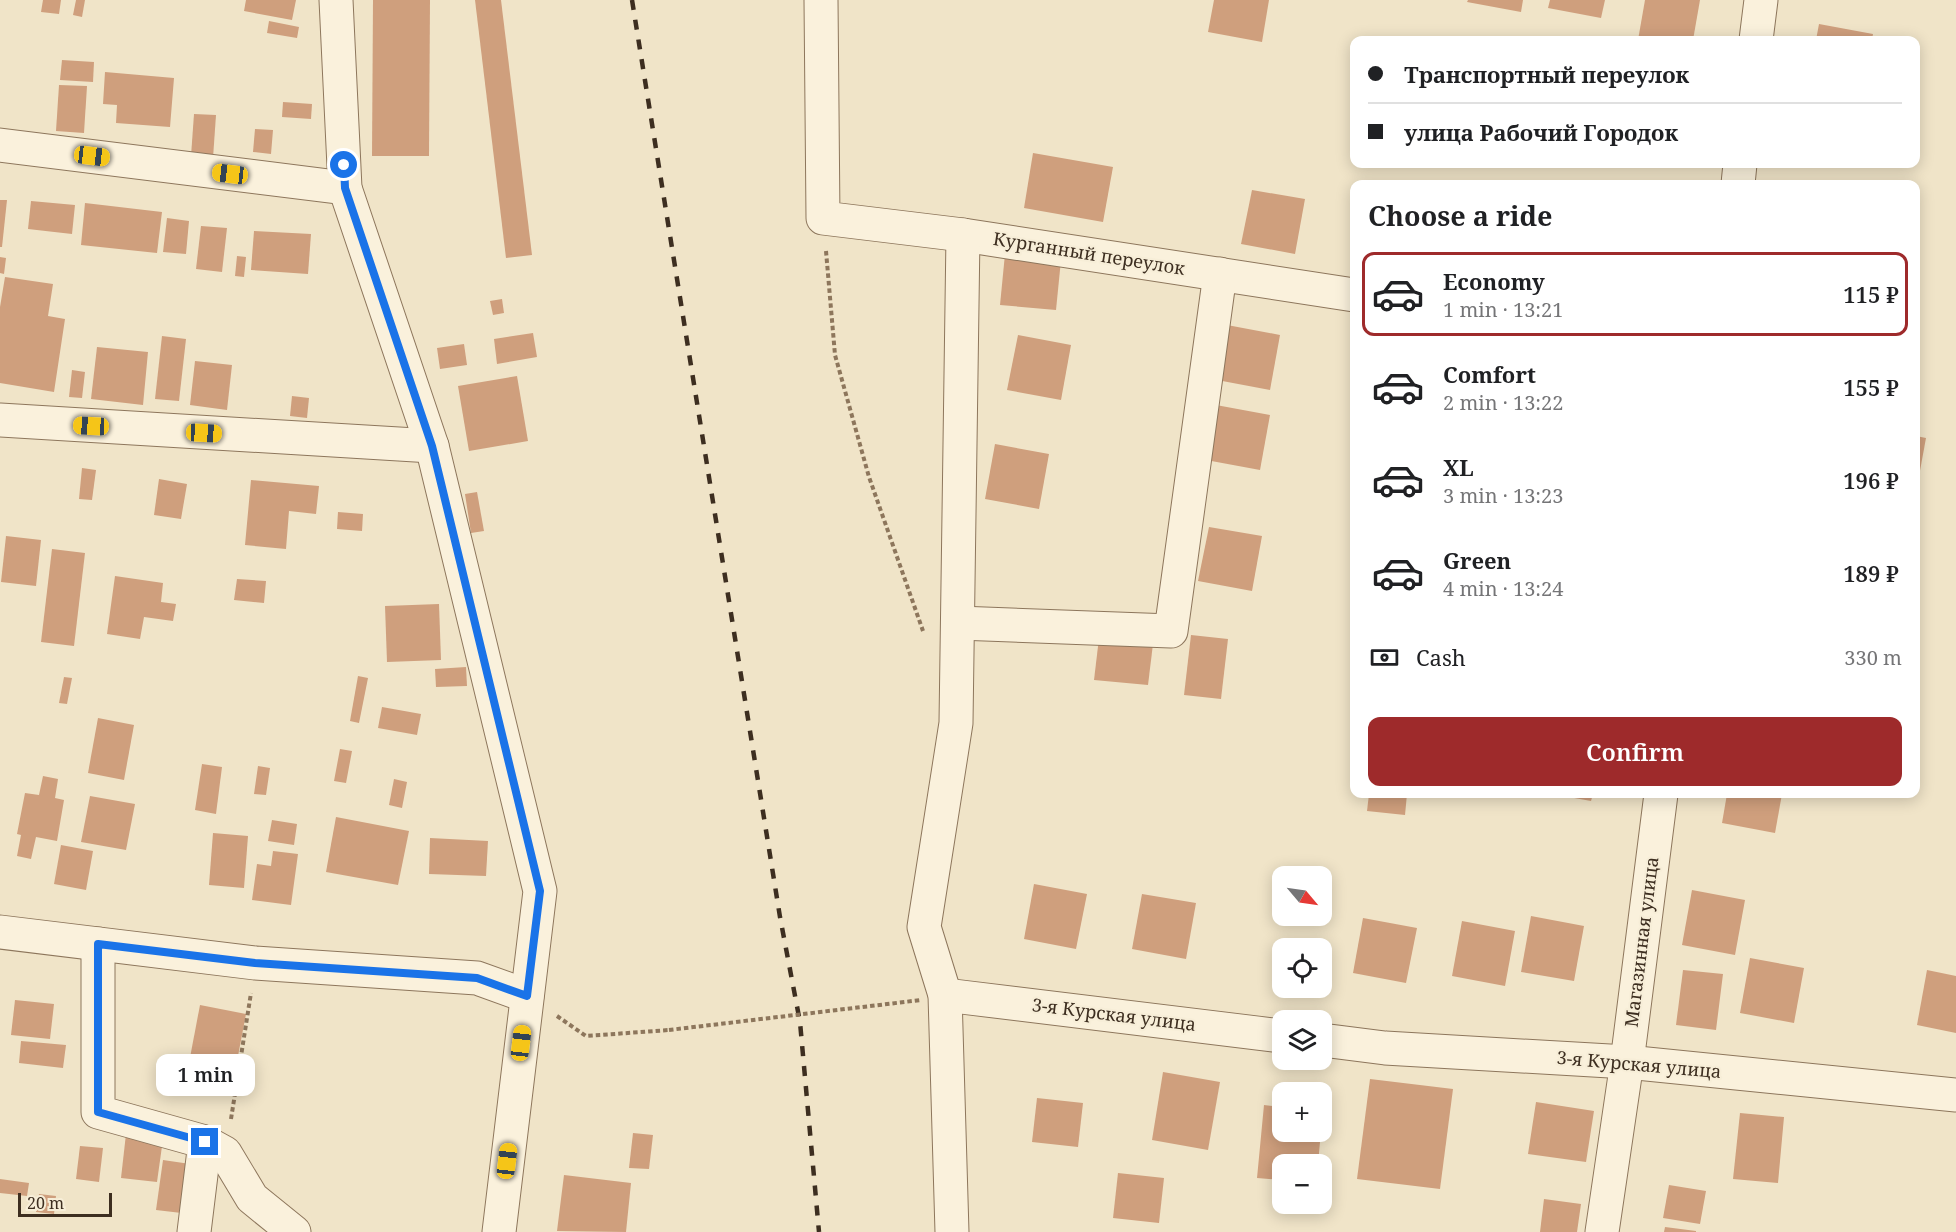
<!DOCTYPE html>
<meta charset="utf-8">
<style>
body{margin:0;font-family:"Noto Serif",serif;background:#f2f2f2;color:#202124;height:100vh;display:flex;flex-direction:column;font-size:22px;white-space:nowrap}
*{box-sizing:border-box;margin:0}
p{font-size:20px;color:#757577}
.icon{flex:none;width:33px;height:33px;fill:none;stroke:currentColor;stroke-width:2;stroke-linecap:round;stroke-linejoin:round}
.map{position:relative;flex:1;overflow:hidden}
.drawer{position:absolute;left:1350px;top:180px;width:570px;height:618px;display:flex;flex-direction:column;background:#fff;border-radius:12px;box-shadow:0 3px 15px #0003}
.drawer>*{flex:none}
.guide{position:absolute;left:1350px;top:36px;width:570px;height:132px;border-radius:12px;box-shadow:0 3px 15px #0003;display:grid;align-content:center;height:132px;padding:0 18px;background:#fff}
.needle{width:39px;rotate:119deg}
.controls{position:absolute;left:1272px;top:866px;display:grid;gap:12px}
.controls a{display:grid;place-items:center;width:60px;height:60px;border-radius:12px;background:#fff;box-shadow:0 3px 15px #0003;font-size:30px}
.scale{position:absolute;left:18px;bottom:15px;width:94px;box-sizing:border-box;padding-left:6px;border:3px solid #3d2e20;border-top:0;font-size:16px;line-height:21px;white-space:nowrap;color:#3d2e20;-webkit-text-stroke:4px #f7eed8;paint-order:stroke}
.end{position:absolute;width:27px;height:27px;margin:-14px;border:8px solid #1a73e8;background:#fff;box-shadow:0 0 0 3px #fff}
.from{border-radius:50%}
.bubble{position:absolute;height:42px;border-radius:12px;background:#fff;box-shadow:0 3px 15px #0003;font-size:20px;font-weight:600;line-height:42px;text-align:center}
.car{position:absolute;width:18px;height:36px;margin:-18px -9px;border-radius:8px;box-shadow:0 0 4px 2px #0007;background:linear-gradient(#f5c518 24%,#345 0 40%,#f5c518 0 76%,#345 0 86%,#f5c518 0)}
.guide b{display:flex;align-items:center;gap:21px;height:57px;font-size:22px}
.guide b+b{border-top:2px solid #e0e0e0}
.guide i{width:15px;height:15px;background:#202124}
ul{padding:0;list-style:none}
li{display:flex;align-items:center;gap:18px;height:84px;margin:0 12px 9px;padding:0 6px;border:3px solid transparent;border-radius:12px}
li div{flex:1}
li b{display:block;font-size:22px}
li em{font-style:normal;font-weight:600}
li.current{border-color:#9e2a2b}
li>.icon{width:54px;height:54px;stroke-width:1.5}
h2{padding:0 18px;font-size:27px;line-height:72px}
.pay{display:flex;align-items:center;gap:15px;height:66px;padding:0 18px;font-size:22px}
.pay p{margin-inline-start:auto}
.cta{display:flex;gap:12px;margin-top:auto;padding:12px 18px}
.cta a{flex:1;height:69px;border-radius:12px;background:#9e2a2b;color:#fff;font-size:24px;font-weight:600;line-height:69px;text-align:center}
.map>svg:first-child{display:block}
.building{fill:#cf9f7d}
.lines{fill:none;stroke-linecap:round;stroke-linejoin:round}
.minor-casing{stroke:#8d765c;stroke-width:35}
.path{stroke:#8d765c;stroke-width:4;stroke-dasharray:4.5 3;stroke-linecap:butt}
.minor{stroke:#faf1dc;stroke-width:33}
.rail{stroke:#3d2e20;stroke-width:4.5;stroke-dasharray:10 10;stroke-linecap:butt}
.path-bridge{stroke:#8d765c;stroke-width:4;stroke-dasharray:4.5 3;stroke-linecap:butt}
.route{stroke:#1a73e8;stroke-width:8}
.labels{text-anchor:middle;stroke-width:4.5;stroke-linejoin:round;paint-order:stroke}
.street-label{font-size:18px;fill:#3d2e20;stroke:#f7eed8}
</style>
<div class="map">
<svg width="1956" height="1232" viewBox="0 0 1956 1232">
<rect width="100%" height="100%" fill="#f0e4c8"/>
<g class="building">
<path d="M 43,0 L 61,0 L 59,14 L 41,12 Z"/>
<path d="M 76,0 L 85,0 L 82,17 L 73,15 Z"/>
<path d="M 246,0 L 296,0 L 292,20 L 244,11 Z"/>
<path d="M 373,0 L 430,0 L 429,156 L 372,156 Z"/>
<path d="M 475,0 L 501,0 L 532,255 L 506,258 Z"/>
<path d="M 1214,0 L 1269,0 L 1262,42 L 1208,32 Z"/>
<path d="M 1468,0 L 1523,0 L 1521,12 L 1467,2 Z"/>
<path d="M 1550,0 L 1605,0 L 1601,18 L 1548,8 Z"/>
<path d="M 1645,0 L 1700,0 L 1693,40 L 1638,40 Z"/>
<path d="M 269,21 L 299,27 L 297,38 L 267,33 Z"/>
<path d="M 1819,24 L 1873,34 L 1872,40 L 1816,40 Z"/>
<path d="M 62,60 L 94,62 L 93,82 L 60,80 Z"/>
<path d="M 105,72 L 174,78 L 170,127 L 116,123 L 117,105 L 103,104 Z"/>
<path d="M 59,85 L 87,86 L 84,133 L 56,131 Z"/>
<path d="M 283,102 L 312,104 L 311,119 L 282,117 Z"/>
<path d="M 194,114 L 216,115 L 213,158 L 191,156 Z"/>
<path d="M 255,129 L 273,130 L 271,154 L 253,152 Z"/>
<path d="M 1033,153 L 1113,167 L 1103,222 L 1024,208 Z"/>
<path d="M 1252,190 L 1305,199 L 1295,254 L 1241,244 Z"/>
<path d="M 0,200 L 7,200 L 2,247 L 0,247 Z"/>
<path d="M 31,201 L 75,205 L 72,234 L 28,229 Z"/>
<path d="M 85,203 L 162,212 L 157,253 L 81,245 Z"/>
<path d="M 167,218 L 189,221 L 186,254 L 163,252 Z"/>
<path d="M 201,226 L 227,228 L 222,272 L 196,269 Z"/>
<path d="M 254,231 L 311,234 L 308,274 L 251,270 Z"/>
<path d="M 1005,254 L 1061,260 L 1056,310 L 1000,305 Z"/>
<path d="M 237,256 L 246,257 L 244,277 L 235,276 Z"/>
<path d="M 0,257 L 6,258 L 4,274 L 0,273 Z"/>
<path d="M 5,277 L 53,284 L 48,316 L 65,319 L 54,392 L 0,383 L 0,307 Z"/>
<path d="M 502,299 L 504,313 L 493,315 L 490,301 Z"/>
<path d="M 1227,325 L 1280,335 L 1270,390 L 1217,380 Z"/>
<path d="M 533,333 L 537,357 L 497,364 L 494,339 Z"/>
<path d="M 1018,335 L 1071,345 L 1061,400 L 1007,390 Z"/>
<path d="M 162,336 L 186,339 L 179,401 L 155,399 Z"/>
<path d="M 464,344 L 467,365 L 440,369 L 437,348 Z"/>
<path d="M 97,347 L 148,352 L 143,405 L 91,399 Z"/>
<path d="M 195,361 L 232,365 L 227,410 L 190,405 Z"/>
<path d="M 72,370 L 85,372 L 82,398 L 69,397 Z"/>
<path d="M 517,376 L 528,441 L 469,451 L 458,386 Z"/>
<path d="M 292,396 L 309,398 L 307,418 L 290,416 Z"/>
<path d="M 1216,405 L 1270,415 L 1260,470 L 1206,460 Z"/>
<path d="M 1916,436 L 1926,438 L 1917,487 L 1916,487 Z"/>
<path d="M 995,444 L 1049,454 L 1039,509 L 985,499 Z"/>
<path d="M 82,468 L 96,470 L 92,500 L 79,499 Z"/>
<path d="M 159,479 L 187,484 L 181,519 L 154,515 Z"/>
<path d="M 251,480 L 319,486 L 316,514 L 289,511 L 286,549 L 245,545 Z"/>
<path d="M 477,492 L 484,531 L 471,533 L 465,494 Z"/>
<path d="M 338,512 L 363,514 L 362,531 L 337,529 Z"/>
<path d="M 1209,527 L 1262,536 L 1252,591 L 1198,581 Z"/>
<path d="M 6,536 L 41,540 L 36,586 L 1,582 Z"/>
<path d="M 52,549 L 85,553 L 74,646 L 41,642 Z"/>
<path d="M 115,576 L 163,583 L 161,602 L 176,604 L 173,621 L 144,617 L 140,639 L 107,634 Z"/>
<path d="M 237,579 L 266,581 L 264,603 L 234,600 Z"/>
<path d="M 439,604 L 441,660 L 387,662 L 385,606 Z"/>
<path d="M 1191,635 L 1228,639 L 1221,699 L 1184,695 Z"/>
<path d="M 1099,638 L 1153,644 L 1148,685 L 1094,680 Z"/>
<path d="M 466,667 L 467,686 L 436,687 L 435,669 Z"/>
<path d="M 358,676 L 368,678 L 359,723 L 350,721 Z"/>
<path d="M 64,677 L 72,678 L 67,704 L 59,703 Z"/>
<path d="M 382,707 L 421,714 L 417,735 L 378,728 Z"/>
<path d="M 98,718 L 134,725 L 124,780 L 88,773 Z"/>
<path d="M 340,749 L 352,751 L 346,783 L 334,781 Z"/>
<path d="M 202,764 L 222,767 L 216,814 L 195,810 Z"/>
<path d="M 258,766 L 270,768 L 266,795 L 254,794 Z"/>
<path d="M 43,776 L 58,779 L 55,798 L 64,800 L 57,841 L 36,837 L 31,859 L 17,856 L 21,835 L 17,834 L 25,793 L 39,795 Z"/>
<path d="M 394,779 L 407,782 L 402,808 L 389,805 Z"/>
<path d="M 1369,794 L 1407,794 L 1405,815 L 1367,811 Z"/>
<path d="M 1552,794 L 1593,794 L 1591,801 Z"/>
<path d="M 1727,794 L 1782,794 L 1775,833 L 1722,823 Z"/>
<path d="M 90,796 L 135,804 L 126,850 L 81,842 Z"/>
<path d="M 336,817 L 409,831 L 398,885 L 326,872 Z"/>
<path d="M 272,820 L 297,824 L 294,845 L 268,841 Z"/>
<path d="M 213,833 L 248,836 L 244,888 L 209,885 Z"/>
<path d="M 430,838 L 488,841 L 486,876 L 429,874 Z"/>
<path d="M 61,845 L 93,851 L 86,890 L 54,884 Z"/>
<path d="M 273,851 L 298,854 L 291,905 L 252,900 L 257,864 L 271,866 Z"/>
<path d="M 1034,884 L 1087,894 L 1076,949 L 1024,939 Z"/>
<path d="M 1692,890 L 1745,900 L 1735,955 L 1682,945 Z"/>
<path d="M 1142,894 L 1196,903 L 1186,959 L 1132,949 Z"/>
<path d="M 1531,916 L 1584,926 L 1574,981 L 1521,972 Z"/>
<path d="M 1363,918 L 1417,928 L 1406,983 L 1353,973 Z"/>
<path d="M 1462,921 L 1515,931 L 1505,986 L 1452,976 Z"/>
<path d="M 1750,958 L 1804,968 L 1794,1023 L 1740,1013 Z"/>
<path d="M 1683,970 L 1723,974 L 1716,1030 L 1676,1025 Z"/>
<path d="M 1927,970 L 1956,976 L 1956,1033 L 1917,1025 Z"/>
<path d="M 15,1000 L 54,1004 L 50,1039 L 11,1035 Z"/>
<path d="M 200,1005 L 246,1014 L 234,1077 L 188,1068 Z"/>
<path d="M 21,1041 L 66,1045 L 63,1068 L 19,1063 Z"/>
<path d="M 1163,1072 L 1220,1082 L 1208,1150 L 1152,1140 Z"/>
<path d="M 1370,1079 L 1453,1089 L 1440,1189 L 1357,1179 Z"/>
<path d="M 1037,1098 L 1083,1103 L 1078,1147 L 1032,1142 Z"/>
<path d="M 1536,1102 L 1594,1111 L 1586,1162 L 1528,1154 Z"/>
<path d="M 1264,1105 L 1282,1107 L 1282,1131 L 1321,1131 L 1318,1164 L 1282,1164 L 1282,1180 L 1257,1178 Z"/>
<path d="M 1740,1113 L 1784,1117 L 1778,1183 L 1733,1179 Z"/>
<path d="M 633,1133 L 653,1135 L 649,1169 L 629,1168 Z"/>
<path d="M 126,1134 L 163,1139 L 157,1182 L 121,1178 Z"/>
<path d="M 80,1146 L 103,1148 L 99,1182 L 76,1179 Z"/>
<path d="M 163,1160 L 197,1165 L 190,1214 L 156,1210 Z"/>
<path d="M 1118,1173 L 1164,1178 L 1159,1223 L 1113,1218 Z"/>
<path d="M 564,1175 L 631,1183 L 626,1232 L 557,1231 Z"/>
<path d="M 0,1179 L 29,1183 L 27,1196 L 0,1193 Z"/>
<path d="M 1669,1185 L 1706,1191 L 1700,1224 L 1663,1218 Z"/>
<path d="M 39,1194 L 56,1196 L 54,1214 L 36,1212 Z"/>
<path d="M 1544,1199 L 1581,1204 L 1577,1232 L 1540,1232 Z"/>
<path d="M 1665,1227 L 1696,1231 L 1696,1232 L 1664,1232 Z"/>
</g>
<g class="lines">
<defs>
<g id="minor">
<path d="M 336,0 L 345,188 L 432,446 L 540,891 L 499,1232"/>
<path d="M 821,0 L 823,218 L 963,235 L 1354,295"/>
<path d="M 1756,40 L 1761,0"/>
<path d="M 0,145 L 345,188"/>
<path d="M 1738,184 L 1740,164"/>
<path d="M 0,420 L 432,446"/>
<path d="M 958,623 L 1171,631 L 1220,274"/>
<path d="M 0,932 L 255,963 L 477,978 L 527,996"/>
<path d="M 98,944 L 98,1112 L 205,1142 L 225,1153 L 252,1198 L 294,1232"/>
<path d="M 945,995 L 1282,1036"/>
<path d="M 1322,1040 L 1385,1048 L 1627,1062 L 1956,1095"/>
<path d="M 194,1232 L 205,1142"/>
<path d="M 952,1232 L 945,995 L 924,927 L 956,723 L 963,235"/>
<path d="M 1602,1232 L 1627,1062 L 1661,794"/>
</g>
</defs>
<use href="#minor" class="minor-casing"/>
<g class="path">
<path d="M 826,251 L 835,355 L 869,477 L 923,631"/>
<path d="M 557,1016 L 586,1036 L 669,1030"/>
<path d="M 231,1119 L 251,993"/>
</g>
<use href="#minor" class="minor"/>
<path class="rail" d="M 632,0 L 780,917 L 800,1022 L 819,1232"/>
<path class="path-bridge" d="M 669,1030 L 921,1000"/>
</g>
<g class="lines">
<path class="route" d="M 205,1142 L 98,1112 L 98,944 L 255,963 L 477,978 L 527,996 L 540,891 L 432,446 L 345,188 L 344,165"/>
</g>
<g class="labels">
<g class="street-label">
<text transform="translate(1089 254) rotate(9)" y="6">Курганный переулок</text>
<text transform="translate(1642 942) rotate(-83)" y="6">Магазинная улица</text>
<text transform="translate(1114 1015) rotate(7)" y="6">3-я Курская улица</text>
<text transform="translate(1639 1065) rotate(5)" y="6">3-я Курская улица</text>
</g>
</g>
</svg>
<div class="controls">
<a><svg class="needle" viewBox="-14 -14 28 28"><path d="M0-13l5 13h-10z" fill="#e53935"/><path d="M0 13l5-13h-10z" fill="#757577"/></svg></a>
<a><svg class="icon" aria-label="locate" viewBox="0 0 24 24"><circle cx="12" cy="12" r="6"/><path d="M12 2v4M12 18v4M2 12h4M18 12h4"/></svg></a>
<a><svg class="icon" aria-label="layers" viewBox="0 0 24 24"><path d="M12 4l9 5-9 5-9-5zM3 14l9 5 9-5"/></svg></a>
<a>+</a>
<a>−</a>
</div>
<div class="scale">20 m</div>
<i class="end from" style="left:344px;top:165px"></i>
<i class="end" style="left:205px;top:1142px"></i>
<div class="bubble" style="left:156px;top:1054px;width:99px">1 min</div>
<i class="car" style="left:92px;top:156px;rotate:97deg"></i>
<i class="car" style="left:230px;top:174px;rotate:277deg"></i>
<i class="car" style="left:91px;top:426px;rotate:273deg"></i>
<i class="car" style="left:204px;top:433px;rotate:93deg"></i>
<i class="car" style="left:521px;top:1043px;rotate:7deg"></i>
<i class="car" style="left:507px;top:1161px;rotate:7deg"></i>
<div class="guide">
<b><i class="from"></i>Транспортный переулок</b>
<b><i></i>улица Рабочий Городок</b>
</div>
<section class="drawer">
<h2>Choose a ride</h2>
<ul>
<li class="current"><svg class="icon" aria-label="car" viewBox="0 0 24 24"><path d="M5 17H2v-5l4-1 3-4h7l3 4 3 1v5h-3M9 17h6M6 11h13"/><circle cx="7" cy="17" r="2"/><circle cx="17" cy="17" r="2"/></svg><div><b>Economy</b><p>1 min · 13:21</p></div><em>115 ₽</em></li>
<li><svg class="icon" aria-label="car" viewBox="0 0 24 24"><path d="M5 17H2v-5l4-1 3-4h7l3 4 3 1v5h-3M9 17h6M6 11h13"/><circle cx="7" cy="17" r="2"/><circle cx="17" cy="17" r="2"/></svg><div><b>Comfort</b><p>2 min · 13:22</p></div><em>155 ₽</em></li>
<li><svg class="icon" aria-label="car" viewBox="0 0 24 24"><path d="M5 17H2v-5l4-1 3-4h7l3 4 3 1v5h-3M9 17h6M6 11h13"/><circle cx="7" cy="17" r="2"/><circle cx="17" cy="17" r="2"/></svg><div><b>XL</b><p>3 min · 13:23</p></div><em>196 ₽</em></li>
<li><svg class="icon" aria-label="car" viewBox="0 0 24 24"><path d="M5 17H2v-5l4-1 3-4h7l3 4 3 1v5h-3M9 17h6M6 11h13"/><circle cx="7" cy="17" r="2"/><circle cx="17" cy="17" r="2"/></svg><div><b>Green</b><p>4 min · 13:24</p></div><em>189 ₽</em></li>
</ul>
<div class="pay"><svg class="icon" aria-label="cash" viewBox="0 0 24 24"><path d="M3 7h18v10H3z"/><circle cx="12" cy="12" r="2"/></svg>Cash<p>330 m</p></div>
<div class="cta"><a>Confirm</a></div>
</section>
</div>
